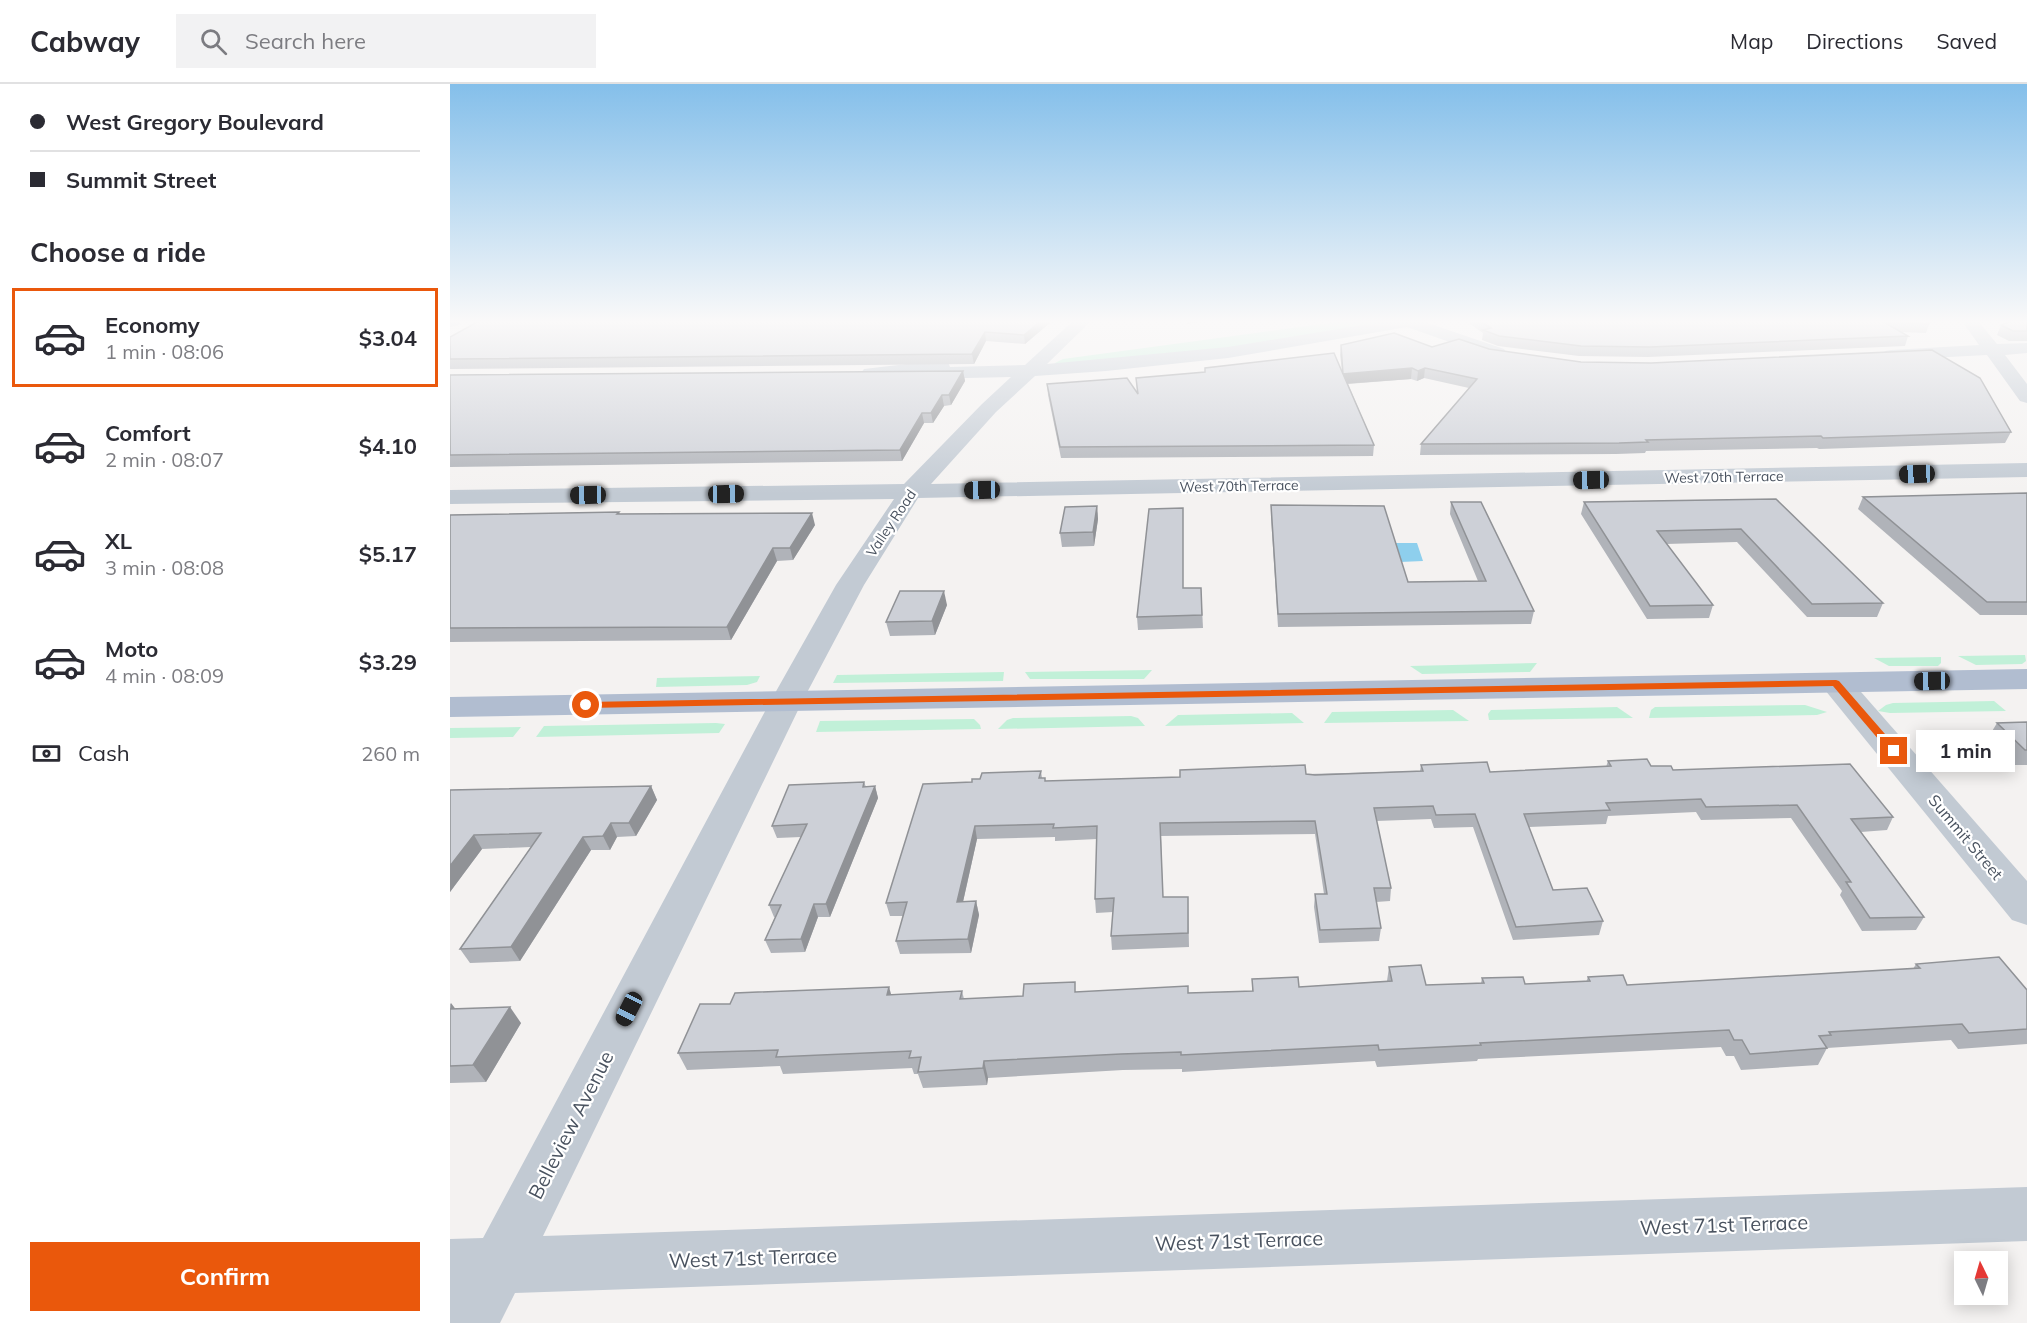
<!DOCTYPE html>
<meta charset="utf-8">
<style>
body{margin:0;font-family:Mulish,sans-serif;background:#f2f2f3;color:#2b2b33;height:100vh;display:flex;flex-direction:column;font-size:22px;white-space:nowrap}
*{box-sizing:border-box;margin:0}
p{font-size:20px;color:#7c7c81}
.icon{flex:none;width:33px;height:33px;fill:none;stroke:currentColor;stroke-width:2;stroke-linecap:round;stroke-linejoin:round}
.map{position:relative;flex:1;overflow:hidden}
.side{display:flex;flex-direction:column;background:#fff;width:450px}
.side>*{flex:none}
.guide{display:grid;align-content:center;height:132px;padding:0 30px;background:#fff}
.needle{width:39px;rotate:355deg}
.tools{position:absolute;left:1504px;top:1167px;display:grid;gap:12px}
.tools a{display:grid;place-items:center;width:54px;height:54px;border-radius:0px;background:#fff;box-shadow:0 3px 15px #0003;font-size:30px}
.end{position:absolute;width:27px;height:27px;margin:-14px;border:8px solid #ea580c;background:#fff;box-shadow:0 0 0 3px #fff}
.from{border-radius:50%}
.bubble{position:absolute;height:42px;border-radius:0px;background:#fff;box-shadow:0 3px 15px #0003;font-size:20px;font-weight:700;line-height:42px;text-align:center}
.car{position:absolute;width:18px;height:36px;margin:-18px -9px;border-radius:8px;box-shadow:0 0 4px 2px #0007;background:linear-gradient(#222 24%,#8ab4d8 0 40%,#222 0 76%,#8ab4d8 0 86%,#222 0)}
.guide b{display:flex;align-items:center;gap:21px;height:57px;font-size:22px}
.guide b+b{border-top:2px solid #e1e1e2}
.guide i{width:15px;height:15px;background:#2b2b33}
ul{padding:0;list-style:none}
li{display:flex;align-items:center;gap:18px;height:99px;margin:0 12px 9px;padding:0 18px;border:3px solid transparent;border-radius:0px}
li div{flex:1}
li b{display:block;font-size:22px}
li em{font-style:normal;font-weight:700}
li.current{border-color:#ea580c}
li>.icon{width:54px;height:54px;stroke-width:1.5}
h2{padding:0 30px;font-size:27px;line-height:72px}
.pay{display:flex;align-items:center;gap:15px;height:66px;padding:0 30px;font-size:22px}
.pay p{margin-inline-start:auto}
.action{display:flex;gap:12px;margin-top:auto;padding:12px 30px}
.action a{flex:1;height:69px;border-radius:0px;background:#ea580c;color:#fff;font-size:24px;font-weight:700;line-height:69px;text-align:center}
header{display:flex;align-items:center;gap:36px;box-sizing:border-box;height:84px;padding:0 30px;background:#fff;border-bottom:2px solid #e1e1e2}
header strong{font-size:28px}
nav{display:flex;gap:33px;margin-inline-start:auto;font-size:21px}
.search{width:420px;height:54px;background:#f2f2f3;display:flex;align-items:center;gap:15px;box-sizing:border-box;padding:0 21px;border-radius:0px;color:#7c7c81;font-size:22px}
main{display:flex;flex:1;min-height:0}
.map>svg:first-child{display:block}
.green{fill:#c1f0d8}
.water{fill:#8ecfed}
.lines{fill:none;stroke-linecap:round;stroke-linejoin:round}
.minor{fill:#c2cad3;fill-rule:evenodd}
.major{fill:#b1bdd0;fill-rule:evenodd}
.wall{fill:#b0b3b9}
.shaded-wall{fill:#909296}
.building{fill:#cdd0d7;stroke:#909296;stroke-width:1.5}
.route{fill:#ea580c}
.labels{text-anchor:middle;stroke-width:4.5;stroke-linejoin:round;paint-order:stroke}
.far-street-label{font-size:14px;fill:#49525f;stroke:#fff}
.street-label{font-size:16px;fill:#49525f;stroke:#fff}
.near-street-label{font-size:20px;fill:#49525f;stroke:#fff}
</style>
<header>
<strong>Cabway</strong>
<div class="search"><svg class="icon" aria-label="search" viewBox="0 0 24 24"><circle cx="10" cy="10" r="6"/><path d="M15 15l6 6"/></svg>Search here</div>
<nav><a>Map</a><a>Directions</a><a>Saved</a></nav>
</header>
<main>
<section class="side">
<div class="guide">
<b><i class="from"></i>West Gregory Boulevard</b>
<b><i></i>Summit Street</b>
</div>
<h2>Choose a ride</h2>
<ul>
<li class="current"><svg class="icon" aria-label="car" viewBox="0 0 24 24"><path d="M5 17H2v-5l4-1 3-4h7l3 4 3 1v5h-3M9 17h6M6 11h13"/><circle cx="7" cy="17" r="2"/><circle cx="17" cy="17" r="2"/></svg><div><b>Economy</b><p>1 min · 08:06</p></div><em>$3.04</em></li>
<li><svg class="icon" aria-label="car" viewBox="0 0 24 24"><path d="M5 17H2v-5l4-1 3-4h7l3 4 3 1v5h-3M9 17h6M6 11h13"/><circle cx="7" cy="17" r="2"/><circle cx="17" cy="17" r="2"/></svg><div><b>Comfort</b><p>2 min · 08:07</p></div><em>$4.10</em></li>
<li><svg class="icon" aria-label="car" viewBox="0 0 24 24"><path d="M5 17H2v-5l4-1 3-4h7l3 4 3 1v5h-3M9 17h6M6 11h13"/><circle cx="7" cy="17" r="2"/><circle cx="17" cy="17" r="2"/></svg><div><b>XL</b><p>3 min · 08:08</p></div><em>$5.17</em></li>
<li><svg class="icon" aria-label="car" viewBox="0 0 24 24"><path d="M5 17H2v-5l4-1 3-4h7l3 4 3 1v5h-3M9 17h6M6 11h13"/><circle cx="7" cy="17" r="2"/><circle cx="17" cy="17" r="2"/></svg><div><b>Moto</b><p>4 min · 08:09</p></div><em>$3.29</em></li>
</ul>
<div class="pay"><svg class="icon" aria-label="cash" viewBox="0 0 24 24"><path d="M3 7h18v10H3z"/><circle cx="12" cy="12" r="2"/></svg>Cash<p>260 m</p></div>
<div class="action"><a>Confirm</a></div>
</section>
<div class="map">
<svg width="1577" height="1239" viewBox="0 0 1577 1239">
<rect width="100%" height="100%" fill="#f4f2f1"/>
<g class="green">
<path d="M 894,237 L 937,237 L 816,262 L 606,281 L 605,279 L 613,275 Z"/>
<path d="M 1575,571 L 1576,577 L 1572,580 L 1526,581 L 1508,572 Z"/>
<path d="M 1491,573 L 1491,579 L 1488,582 L 1439,582 L 1424,574 Z"/>
<path d="M 1087,579 L 1080,588 L 972,590 L 960,582 Z"/>
<path d="M 702,586 L 694,595 L 580,595 L 575,588 Z"/>
<path d="M 554,588 L 553,597 L 383,599 L 387,591 Z"/>
<path d="M 310,592 L 307,598 L 297,601 L 206,603 L 207,594 Z"/>
<path d="M 1544,617 L 1556,627 L 1440,629 L 1428,627 L 1436,621 L 1443,619 Z"/>
<path d="M 1355,621 L 1377,628 L 1367,631 L 1199,634 L 1201,626 L 1205,623 Z"/>
<path d="M 1167,623 L 1183,634 L 1039,636 L 1038,630 L 1041,626 Z"/>
<path d="M 1003,626 L 1019,637 L 874,639 L 882,628 Z"/>
<path d="M 842,629 L 854,639 L 715,642 L 728,631 Z"/>
<path d="M 681,632 L 688,634 L 695,642 L 548,645 L 557,636 L 563,634 Z"/>
<path d="M 524,635 L 530,641 L 531,645 L 366,648 L 370,637 Z"/>
<path d="M 266,639 L 275,640 L 269,649 L 86,653 L 94,642 Z"/>
<path d="M 71,643 L 63,653 L 0,654 L 0,644 Z"/>
</g>
<path class="water" d="M 944,459 L 967,459 L 973,477 L 950,478 Z"/>
<g class="lines">
<g class="minor">
<path d="M 623,237 L 641,237 L 597,280 L 778,263 L 937,237 L 972,237 L 1054,265 L 1057,269 L 1054,273 L 1042,273 L 957,243 L 778,274 L 656,287 L 585,292 L 546,328 L 481,400 L 1577,379 L 1577,393 L 468,414 L 414,501 L 352,618 L 93,1152 L 1577,1103 L 1577,1157 L 65,1209 L 50,1239 L 0,1239 L 0,1155 L 33,1154 L 320,618 L 386,501 L 444,415 L 0,420 L 0,406 L 454,400 L 532,320 L 561,293 L 470,295 L 462,291 L 421,295 L 414,293 L 411,289 L 414,285 L 491,276 L 498,278 L 500,283 L 575,281 Z"/>
<path d="M 1512,237 L 1528,237 L 1547,260 L 1577,259 L 1577,269 L 1555,271 L 1577,300 L 1577,319 L 1570,317 L 1537,271 L 1441,276 L 1435,275 L 1432,271 L 1435,267 L 1441,266 L 1529,261 Z"/>
<path d="M 1386,589 L 1397,592 L 1577,797 L 1577,841 L 1562,836 L 1375,606 L 1370,599 L 1375,592 Z"/>
</g>
<g class="major">
<path d="M 0,237 L 11,237 L 9,241 L 0,243 Z"/>
<path d="M 1577,585 L 1577,605 L 0,633 L 0,613 Z"/>
</g>
</g>
<g class="wall">
<path d="M 29,237 L 602,237 L 575,260 L 536,257 L 524,280 L 0,285 L 0,253 Z"/>
<path d="M 1020,237 L 1480,237 L 1476,249 L 1451,248 L 1458,252 L 1455,262 L 1198,273 L 1129,272 L 1048,262 L 1032,256 L 1033,249 L 1020,240 Z"/>
<path d="M 1577,237 L 1577,257 L 1559,257 L 1547,251 L 1551,241 Z"/>
<path d="M 891,261 L 1039,265 L 1561,348 L 1555,359 L 1369,365 L 1367,364 L 1196,367 L 1195,369 L 1166,370 L 970,371 L 971,360 L 1019,304 L 974,294 L 967,297 L 961,295 L 898,300 L 924,361 L 923,372 L 611,374 L 598,311 L 597,300 L 687,309 L 686,294 L 892,286 L 890,271 Z"/>
<path d="M 513,287 L 515,297 L 501,321 L 494,322 L 483,339 L 474,339 L 452,377 L 0,383 L 0,291 Z"/>
<path d="M 1577,409 L 1577,531 L 1530,531 L 1408,425 L 1413,413 Z"/>
<path d="M 1326,415 L 1433,519 L 1427,533 L 1357,533 L 1287,458 L 1216,460 L 1263,521 L 1259,534 L 1197,535 L 1131,430 L 1134,418 Z"/>
<path d="M 1001,418 L 1084,527 L 1081,540 L 828,543 L 821,433 L 821,421 L 958,498 L 1028,497 L 1000,430 Z"/>
<path d="M 647,422 L 648,435 L 644,462 L 612,463 L 610,449 Z"/>
<path d="M 169,428 L 170,430 L 365,441 L 343,476 L 327,477 L 281,556 L 0,558 L 0,431 Z"/>
<path d="M 734,504 L 751,504 L 753,544 L 688,546 L 687,533 Z"/>
<path d="M 497,521 L 485,551 L 440,552 L 436,538 Z"/>
<path d="M 1577,638 L 1577,681 L 1565,681 L 1538,654 L 1547,639 Z"/>
<path d="M 1158,677 L 1223,686 L 1443,733 L 1437,746 L 1411,748 L 1474,833 L 1466,846 L 1412,847 L 1390,811 L 1392,807 L 1341,734 L 1251,736 L 1246,728 L 1158,732 L 1156,740 L 1079,743 L 1103,806 L 1153,837 L 1149,851 L 1063,856 L 1023,743 L 984,744 L 981,735 L 926,737 L 941,804 L 940,817 L 926,818 L 931,844 L 929,857 L 869,859 L 864,823 L 865,810 L 874,810 L 865,750 L 711,752 L 713,813 L 738,813 L 739,863 L 662,866 L 661,852 L 663,828 L 646,829 L 645,815 L 647,755 L 605,757 L 605,753 L 527,755 L 513,818 L 526,817 L 529,831 L 521,869 L 450,870 L 446,857 L 453,832 L 440,832 L 436,819 L 522,698 L 530,695 L 591,687 L 592,694 L 596,697 L 970,687 L 971,681 L 1040,688 L 1156,683 Z"/>
<path d="M 414,698 L 416,703 L 425,702 L 428,714 L 380,833 L 368,833 L 355,868 L 321,869 L 315,856 L 325,833 L 324,833 L 319,821 L 351,753 L 327,754 L 322,742 Z"/>
<path d="M 201,702 L 207,716 L 186,752 L 167,753 L 160,766 L 141,766 L 70,877 L 20,879 L 10,865 L 81,763 L 32,765 L 0,808 L 0,706 Z"/>
<path d="M 1466,880 L 1577,906 L 1577,960 L 1508,965 L 1501,956 L 1377,964 L 1368,981 L 1291,986 L 1284,972 L 1276,972 L 1271,963 L 1028,975 L 1027,977 L 927,983 L 925,977 L 732,988 L 732,985 L 673,986 L 538,994 L 537,1001 L 473,1004 L 468,990 L 464,990 L 462,984 L 333,990 L 330,982 L 237,986 L 228,969 L 280,920 L 512,907 L 514,915 L 573,912 L 627,908 L 738,909 L 802,907 L 802,895 L 849,903 L 937,897 L 939,883 L 976,901 L 1031,899 L 1032,894 L 1075,900 L 1136,898 L 1138,893 L 1177,901 L 1463,885 Z"/>
<path d="M 0,919 L 5,925 L 71,939 L 36,998 L 0,999 Z"/>
</g>
<g class="shaded-wall">
<path d="M 591,237 L 602,237 L 575,260 L 574,251 Z"/>
<path d="M 737,237 L 758,237 L 737,240 Z"/>
<path d="M 535,248 L 536,257 L 524,280 L 522,270 Z"/>
<path d="M 962,284 L 961,295 L 893,300 L 893,290 Z"/>
<path d="M 975,284 L 974,294 L 967,297 L 968,287 Z"/>
<path d="M 513,287 L 515,297 L 501,321 L 499,311 Z"/>
<path d="M 492,311 L 494,322 L 483,339 L 481,329 Z"/>
<path d="M 472,329 L 474,339 L 452,377 L 450,366 Z"/>
<path d="M 647,422 L 648,435 L 644,462 L 643,448 Z"/>
<path d="M 362,429 L 365,441 L 343,476 L 340,464 Z"/>
<path d="M 323,464 L 327,477 L 281,556 L 277,543 Z"/>
<path d="M 494,507 L 497,521 L 485,551 L 482,537 Z"/>
<path d="M 201,702 L 207,716 L 186,752 L 179,739 Z"/>
<path d="M 425,702 L 428,714 L 380,833 L 376,820 Z"/>
<path d="M 161,739 L 167,753 L 160,766 L 153,752 Z"/>
<path d="M 525,742 L 527,755 L 510,831 L 507,818 Z"/>
<path d="M 24,751 L 32,765 L 0,808 L 0,782 Z"/>
<path d="M 133,753 L 141,766 L 70,877 L 61,863 Z"/>
<path d="M 526,817 L 529,831 L 521,869 L 518,855 Z"/>
<path d="M 364,820 L 368,833 L 355,868 L 351,855 Z"/>
<path d="M 439,903 L 444,920 L 437,911 Z"/>
<path d="M 1,919 L 13,935 L 0,931 Z"/>
<path d="M 60,923 L 71,939 L 36,998 L 23,981 Z"/>
<path d="M 534,977 L 538,994 L 537,1001 L 533,984 Z"/>
</g>
<g class="building">
<path d="M 29,237 L 591,237 L 574,251 L 535,248 L 522,270 L 0,275 L 0,253 Z"/>
<path d="M 1030,237 L 1432,237 L 1458,252 L 1200,263 L 1131,262 L 1049,252 L 1033,246 L 1041,244 Z"/>
<path d="M 1435,237 L 1480,237 L 1479,240 Z"/>
<path d="M 1560,237 L 1577,237 L 1577,247 L 1563,247 L 1551,241 Z"/>
<path d="M 944,249 L 982,263 L 1009,255 L 1039,265 L 1131,278 L 1201,279 L 1482,266 L 1530,294 L 1561,348 L 1373,354 L 1371,352 L 1196,356 L 1198,358 L 1169,359 L 971,360 L 1027,295 L 975,284 L 968,287 L 962,284 L 893,290 L 924,361 L 610,363 L 597,300 L 677,294 L 688,310 L 686,294 L 755,288 L 755,284 L 884,269 L 893,290 L 891,261 Z"/>
<path d="M 513,287 L 499,311 L 492,311 L 481,329 L 472,329 L 450,366 L 0,371 L 0,291 Z"/>
<path d="M 1577,409 L 1577,518 L 1537,518 L 1413,413 Z"/>
<path d="M 1326,415 L 1433,519 L 1362,520 L 1291,445 L 1207,447 L 1263,521 L 1200,522 L 1134,418 Z"/>
<path d="M 1001,418 L 1031,418 L 1084,527 L 828,530 L 821,421 L 934,422 L 958,498 L 1036,497 Z"/>
<path d="M 647,422 L 643,448 L 610,449 L 615,423 Z"/>
<path d="M 733,424 L 733,504 L 751,504 L 752,531 L 687,533 L 699,425 Z"/>
<path d="M 169,428 L 167,430 L 362,429 L 340,464 L 323,464 L 277,543 L 0,544 L 0,431 Z"/>
<path d="M 450,507 L 494,507 L 482,537 L 436,538 Z"/>
<path d="M 1577,638 L 1577,666 L 1575,666 L 1547,639 Z"/>
<path d="M 1197,675 L 1201,682 L 1221,682 L 1223,686 L 1400,680 L 1443,733 L 1401,735 L 1474,833 L 1420,834 L 1396,798 L 1401,798 L 1347,721 L 1256,723 L 1251,715 L 1156,719 L 1160,726 L 1074,730 L 1103,806 L 1137,804 L 1153,837 L 1066,843 L 1025,730 L 986,731 L 983,722 L 924,724 L 941,804 L 924,804 L 931,844 L 870,846 L 865,810 L 877,810 L 865,737 L 710,739 L 713,813 L 738,813 L 738,849 L 661,852 L 664,814 L 645,815 L 647,742 L 603,744 L 604,740 L 525,742 L 507,818 L 526,817 L 518,855 L 446,857 L 457,818 L 436,819 L 473,700 L 522,698 L 522,695 L 530,695 L 532,689 L 591,687 L 589,694 L 595,694 L 595,697 L 730,693 L 730,686 L 855,681 L 856,690 L 865,691 L 973,687 L 971,681 L 1037,678 L 1040,688 L 1161,682 L 1158,677 Z"/>
<path d="M 414,698 L 413,703 L 425,702 L 376,820 L 364,820 L 351,855 L 315,856 L 331,821 L 319,821 L 357,740 L 322,742 L 339,701 Z"/>
<path d="M 201,702 L 179,739 L 161,739 L 153,752 L 133,753 L 61,863 L 10,865 L 91,749 L 24,751 L 0,782 L 0,706 Z"/>
<path d="M 1549,873 L 1577,906 L 1577,945 L 1519,949 L 1512,940 L 1379,948 L 1381,951 L 1369,952 L 1377,964 L 1300,970 L 1292,956 L 1284,956 L 1279,946 L 1030,959 L 1031,961 L 929,966 L 928,961 L 731,971 L 731,968 L 671,970 L 534,977 L 533,984 L 468,988 L 471,973 L 459,974 L 461,967 L 326,973 L 328,966 L 228,969 L 250,920 L 280,920 L 285,909 L 439,903 L 437,911 L 512,907 L 510,915 L 573,912 L 574,900 L 625,898 L 625,908 L 738,902 L 738,909 L 803,907 L 802,895 L 848,893 L 849,903 L 942,897 L 939,883 L 971,881 L 976,901 L 1034,899 L 1032,894 L 1073,893 L 1075,900 L 1140,897 L 1138,893 L 1173,891 L 1177,901 L 1470,884 L 1466,880 Z"/>
<path d="M 60,923 L 23,981 L 0,982 L 0,925 Z"/>
</g>
<linearGradient id="sky" x2="0" y2="1"><stop stop-color="#84bfea"/><stop offset="0.58" stop-color="#faf9f9"/><stop offset="1" stop-color="#faf9f9" stop-opacity="0"/></linearGradient>
<rect width="1577" height="410" fill="url(#sky)"/>
<path class="route" d="M 1386,596 L 1389,597 L 1448,665 L 1448,670 L 1441,670 L 1383,602 L 136,624 L 132,621 L 136,618 Z"/>
<g class="labels">
<g class="far-street-label">
<text transform="translate(1274 393) rotate(-1)" y="5">West 70th Terrace</text>
<text transform="translate(789 402) rotate(-1)" y="5">West 70th Terrace</text>
<text transform="translate(441 439) rotate(-56)" y="5">Valley Road</text>
</g>
<g class="street-label">
<text transform="translate(1516 753) rotate(50)" y="6">Summit Street</text>
</g>
<g class="near-street-label">
<text transform="translate(121 1041) rotate(-63)" y="7">Belleview Avenue</text>
<text transform="translate(1274 1141) rotate(-2)" y="7">West 71st Terrace</text>
<text transform="translate(789 1157) rotate(-2)" y="7">West 71st Terrace</text>
<text transform="translate(303 1174) rotate(-2)" y="7">West 71st Terrace</text>
</g>
</g>
</svg>
<div class="tools">
<a><svg class="needle" viewBox="-14 -14 28 28"><path d="M0-13l5 13h-10z" fill="#e53935"/><path d="M0 13l5-13h-10z" fill="#7c7c81"/></svg></a>
</div>
<i class="end from" style="left:136px;top:621px"></i>
<i class="end" style="left:1444px;top:667px"></i>
<div class="bubble" style="left:1466px;top:646px;width:99px">1 min</div>
<i class="car" style="left:1467px;top:390px;rotate:268deg"></i>
<i class="car" style="left:1141px;top:396px;rotate:269deg"></i>
<i class="car" style="left:532px;top:406px;rotate:269deg"></i>
<i class="car" style="left:276px;top:410px;rotate:89deg"></i>
<i class="car" style="left:138px;top:411px;rotate:269deg"></i>
<i class="car" style="left:1482px;top:597px;rotate:269deg"></i>
<i class="car" style="left:179px;top:925px;rotate:207deg"></i>
</div>
</main>
